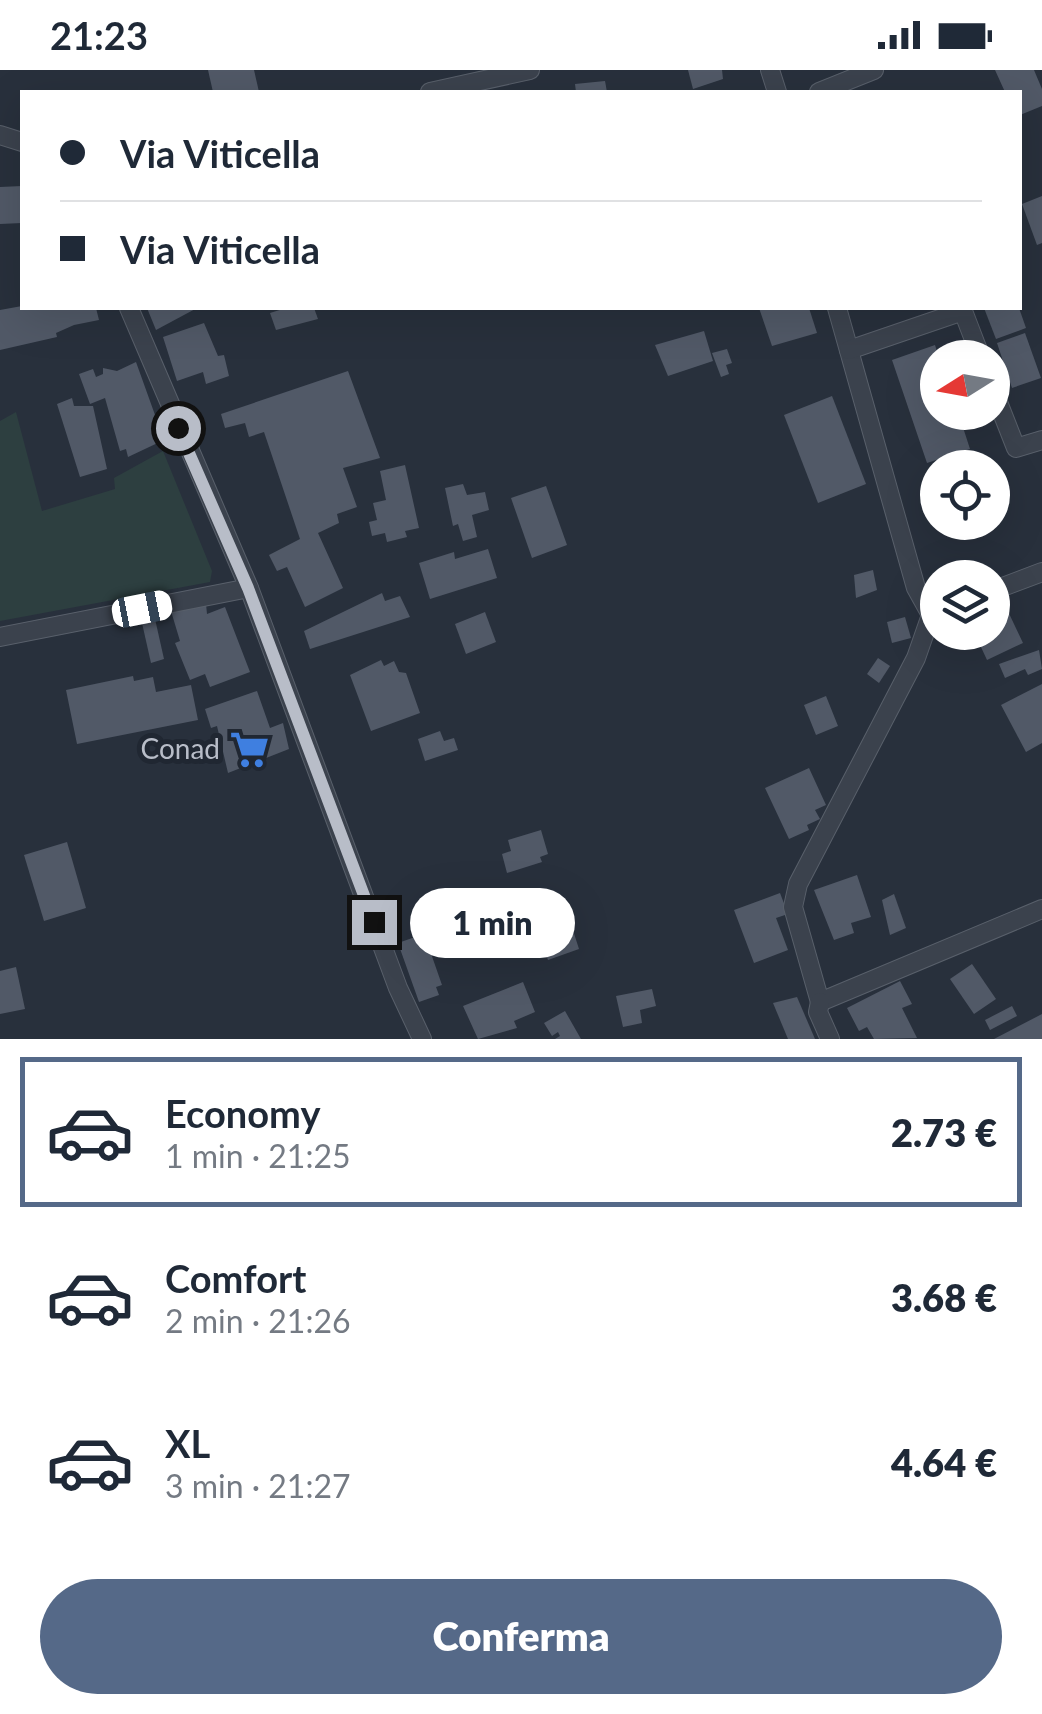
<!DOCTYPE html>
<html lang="it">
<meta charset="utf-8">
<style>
body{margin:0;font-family:Lato,sans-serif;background:#f2f2f3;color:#1f2937;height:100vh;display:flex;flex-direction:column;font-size:38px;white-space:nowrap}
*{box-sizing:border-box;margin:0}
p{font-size:32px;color:#747a83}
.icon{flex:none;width:55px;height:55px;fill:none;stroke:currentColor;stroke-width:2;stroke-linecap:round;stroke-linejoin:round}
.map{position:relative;height:969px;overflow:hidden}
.sheet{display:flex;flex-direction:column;background:#fff;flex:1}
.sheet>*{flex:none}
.guide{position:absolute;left:20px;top:20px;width:1002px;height:220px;border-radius:0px;box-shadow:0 10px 40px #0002;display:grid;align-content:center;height:220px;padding:0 40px;background:#fff}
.needle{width:65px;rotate:259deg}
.buttons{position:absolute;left:920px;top:270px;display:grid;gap:20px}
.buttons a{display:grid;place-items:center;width:90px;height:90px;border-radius:50%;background:#fff;box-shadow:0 10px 40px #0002;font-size:50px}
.end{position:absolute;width:45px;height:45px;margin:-22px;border:12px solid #b8bdc8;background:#111;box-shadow:0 0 0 5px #111}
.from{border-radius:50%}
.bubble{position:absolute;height:70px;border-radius:35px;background:#fff;box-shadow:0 10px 40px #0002;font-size:32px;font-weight:800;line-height:70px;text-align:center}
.car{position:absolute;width:30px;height:60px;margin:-30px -15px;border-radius:12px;box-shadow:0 0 8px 2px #0007;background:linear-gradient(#fff 24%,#345 0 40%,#fff 0 76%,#345 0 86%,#fff 0)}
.guide b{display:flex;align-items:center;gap:35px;height:95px;font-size:38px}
.guide b+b{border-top:2px solid #e0e1e3}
.guide i{width:25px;height:25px;background:#1f2937}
ul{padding:18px 0 0;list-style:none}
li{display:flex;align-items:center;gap:30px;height:150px;margin:0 20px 15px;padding:0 20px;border:5px solid transparent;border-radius:0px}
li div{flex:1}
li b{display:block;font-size:38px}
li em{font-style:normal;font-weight:800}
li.selected{border-color:#556988}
li>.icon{width:90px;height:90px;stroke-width:1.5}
.action{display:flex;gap:20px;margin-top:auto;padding:20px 40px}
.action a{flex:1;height:115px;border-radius:60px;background:#556988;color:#fff;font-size:40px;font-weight:800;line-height:115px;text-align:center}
.status{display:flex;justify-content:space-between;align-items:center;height:70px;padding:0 50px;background:#fff;direction:ltr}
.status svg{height:28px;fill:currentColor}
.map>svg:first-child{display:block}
.green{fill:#2d3f40}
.building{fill:#515967}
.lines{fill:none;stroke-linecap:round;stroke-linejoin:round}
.minor-casing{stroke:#59606b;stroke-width:20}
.minor{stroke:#3b424d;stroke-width:18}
.route{stroke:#b8bdc8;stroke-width:12}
.labels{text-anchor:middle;stroke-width:10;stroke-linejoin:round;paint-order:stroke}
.poi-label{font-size:28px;fill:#b8bdc8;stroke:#202732;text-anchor:end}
</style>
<div class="status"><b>21:23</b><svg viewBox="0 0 49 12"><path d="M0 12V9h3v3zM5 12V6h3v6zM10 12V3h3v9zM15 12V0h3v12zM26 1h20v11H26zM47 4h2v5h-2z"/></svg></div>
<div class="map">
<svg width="1042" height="969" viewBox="0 0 1042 969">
<rect width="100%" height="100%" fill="#28303c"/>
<path class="green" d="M 16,342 L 42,441 L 115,419 L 114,408 L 163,381 L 212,501 L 210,512 L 0,551 L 0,351 Z"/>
<g class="building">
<path d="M 208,0 L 254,0 L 259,22 L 213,22 Z"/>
<path d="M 688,0 L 722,0 L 723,9 L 693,19 Z"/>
<path d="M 995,0 L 1034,0 L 1042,19 L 1042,36 L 1020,45 L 1020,22 L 1005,22 Z"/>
<path d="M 605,11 L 607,22 L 576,22 L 575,14 Z"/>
<path d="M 22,116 L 22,153 L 0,154 L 0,117 Z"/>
<path d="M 1042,126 L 1042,173 L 1037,175 L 1022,134 Z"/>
<path d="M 22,236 L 96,238 L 99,250 L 74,255 L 56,263 L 57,267 L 0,280 L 0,240 Z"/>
<path d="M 147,238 L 197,238 L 156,260 Z"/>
<path d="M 286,238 L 314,238 L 318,249 L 276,260 L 270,243 Z"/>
<path d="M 759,238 L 809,238 L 817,263 L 772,276 Z"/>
<path d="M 984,238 L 1019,238 L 1026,258 L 996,269 Z"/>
<path d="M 204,253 L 218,286 L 224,285 L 229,306 L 206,314 L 203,302 L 177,311 L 163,267 Z"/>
<path d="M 704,261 L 713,291 L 668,306 L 655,275 Z"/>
<path d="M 1025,263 L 1041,308 L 1012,318 L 997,273 Z"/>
<path d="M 935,275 L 939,288 L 938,342 L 958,342 L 970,379 L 927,393 L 892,290 Z"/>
<path d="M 727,279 L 732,293 L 726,295 L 729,304 L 721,307 L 712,283 Z"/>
<path d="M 136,292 L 164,370 L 128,387 L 126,379 L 120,381 L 105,328 L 90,334 L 79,304 L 93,299 L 96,307 L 103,304 L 103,298 L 117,301 Z"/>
<path d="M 348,301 L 380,388 L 343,398 L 357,437 L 337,444 L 339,453 L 318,463 L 343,518 L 305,537 L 287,497 L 277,501 L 269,485 L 300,469 L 264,362 L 249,367 L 245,353 L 225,358 L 221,344 Z"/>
<path d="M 832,326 L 866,414 L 818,433 L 784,345 Z"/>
<path d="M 72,328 L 74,336 L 93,336 L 107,399 L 80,407 L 57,334 Z"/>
<path d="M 405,395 L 419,458 L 405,461 L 407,467 L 387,472 L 385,463 L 372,466 L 369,452 L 377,450 L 373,433 L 386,430 L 380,401 Z"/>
<path d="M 463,414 L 467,425 L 485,422 L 489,440 L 472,445 L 477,467 L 463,471 L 458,454 L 453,456 L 445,418 Z"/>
<path d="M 546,416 L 567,475 L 532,488 L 511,428 Z"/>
<path d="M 488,479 L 497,508 L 430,529 L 419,493 L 454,482 L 455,489 Z"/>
<path d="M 873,500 L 877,520 L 856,528 L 854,505 Z"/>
<path d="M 382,523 L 385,531 L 400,526 L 410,547 L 310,579 L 304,561 Z"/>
<path d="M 206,534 L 207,544 L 225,537 L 250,602 L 210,617 L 205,604 L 190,610 L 175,573 L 180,571 L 171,541 Z"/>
<path d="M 1005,535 L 1023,573 L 987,590 L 974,562 L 992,562 L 992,541 Z"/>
<path d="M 485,542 L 496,572 L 466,584 L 455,554 Z"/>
<path d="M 905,547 L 911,568 L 892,573 L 887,552 Z"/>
<path d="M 155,549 L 164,589 L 151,593 L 142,553 Z"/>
<path d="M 1039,580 L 1042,599 L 1028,605 L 1025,599 L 1005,608 L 999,594 Z"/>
<path d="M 878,588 L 890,596 L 879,613 L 867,604 Z"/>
<path d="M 381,590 L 384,596 L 394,591 L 399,602 L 406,603 L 420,643 L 371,661 L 350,605 Z"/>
<path d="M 133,606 L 134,611 L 153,607 L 156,622 L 191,615 L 198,650 L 77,674 L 66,620 Z"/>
<path d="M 1042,614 L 1042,673 L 1026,682 L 1001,635 Z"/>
<path d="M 257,621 L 270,658 L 283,653 L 289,679 L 228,703 L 217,656 L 211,658 L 205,639 Z"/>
<path d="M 826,626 L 838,656 L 816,665 L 804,635 Z"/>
<path d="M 440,661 L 444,671 L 454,668 L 458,680 L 425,691 L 418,669 Z"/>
<path d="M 809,698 L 826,735 L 815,740 L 820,749 L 807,755 L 809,760 L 789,769 L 765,718 Z"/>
<path d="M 541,760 L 548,784 L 540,787 L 542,792 L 507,803 L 502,784 L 511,781 L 508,770 Z"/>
<path d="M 67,772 L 86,838 L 44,851 L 24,785 Z"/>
<path d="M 857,805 L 871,847 L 851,853 L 854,863 L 834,870 L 814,820 Z"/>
<path d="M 780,823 L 788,844 L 776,848 L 788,880 L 754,893 L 734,840 Z"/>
<path d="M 894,824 L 906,858 L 890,865 L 882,830 Z"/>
<path d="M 569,848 L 579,879 L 548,890 L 543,876 L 534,879 L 528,863 Z"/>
<path d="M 418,866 L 421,874 L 427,872 L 442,915 L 436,917 L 439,925 L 419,932 L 398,873 Z"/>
<path d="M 972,894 L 996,929 L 974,944 L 950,909 Z"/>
<path d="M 16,897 L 25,939 L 0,944 L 0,901 Z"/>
<path d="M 900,911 L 912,934 L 902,938 L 917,968 L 874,969 L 867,957 L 859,961 L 847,938 Z"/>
<path d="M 523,912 L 535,942 L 514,951 L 517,958 L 478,969 L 463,936 Z"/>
<path d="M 652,919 L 656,936 L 640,940 L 642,953 L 623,957 L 616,926 Z"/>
<path d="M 797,927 L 815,969 L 788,969 L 773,933 Z"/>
<path d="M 1012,936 L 1017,946 L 990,960 L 985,950 Z"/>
<path d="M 565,941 L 581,969 L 555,969 L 560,966 L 558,962 L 552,966 L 544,953 Z"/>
<path d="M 1042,944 L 1042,969 L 994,969 Z"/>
</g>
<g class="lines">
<defs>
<g id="minor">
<path d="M 770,0 L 777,22"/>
<path d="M 430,22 L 530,0"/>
<path d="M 819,22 L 874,0"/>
<path d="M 0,65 L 22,72"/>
<path d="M 129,238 L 249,518 L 398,918 L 422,969"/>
<path d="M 837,238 L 916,518 L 931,545"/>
<path d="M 849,280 L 963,241 L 981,288"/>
<path d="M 992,317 L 1016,378 L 1042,370"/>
<path d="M 992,521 L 1042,502"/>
<path d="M 938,542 L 931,545 L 916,588 L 798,814 L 793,837 L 820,932 L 1042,839"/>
<path d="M 0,567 L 249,518"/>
<path d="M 820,932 L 818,942 L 830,969"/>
</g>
</defs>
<use href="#minor" class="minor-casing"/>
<use href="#minor" class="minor"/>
</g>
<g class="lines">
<path class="route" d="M 178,358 L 248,518 L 374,852"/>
</g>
<defs>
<symbol id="supermarket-bare" viewBox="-9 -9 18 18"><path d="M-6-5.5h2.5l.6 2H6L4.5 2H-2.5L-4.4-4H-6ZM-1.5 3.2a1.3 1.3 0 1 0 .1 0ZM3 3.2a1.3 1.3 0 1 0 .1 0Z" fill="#3f7fe0" stroke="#202732" stroke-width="2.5" paint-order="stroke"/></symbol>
</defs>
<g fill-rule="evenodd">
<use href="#supermarket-bare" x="222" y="652" width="55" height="55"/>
</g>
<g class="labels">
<g class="poi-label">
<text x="220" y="689">Conad</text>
</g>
</g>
</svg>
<div class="buttons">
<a><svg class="needle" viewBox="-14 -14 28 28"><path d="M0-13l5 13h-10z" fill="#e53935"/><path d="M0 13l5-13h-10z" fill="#747a83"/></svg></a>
<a><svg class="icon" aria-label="locate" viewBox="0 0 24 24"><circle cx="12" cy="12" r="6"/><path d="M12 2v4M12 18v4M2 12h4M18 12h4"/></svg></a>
<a><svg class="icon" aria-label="layers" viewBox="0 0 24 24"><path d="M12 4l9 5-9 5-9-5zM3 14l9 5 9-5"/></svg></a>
</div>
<i class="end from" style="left:178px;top:358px"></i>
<i class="end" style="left:374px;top:852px"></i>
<div class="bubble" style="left:410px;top:818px;width:165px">1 min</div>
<i class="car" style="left:142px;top:539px;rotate:79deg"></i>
<div class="guide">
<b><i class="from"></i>Via Viticella</b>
<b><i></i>Via Viticella</b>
</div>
</div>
<section class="sheet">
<ul>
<li class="selected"><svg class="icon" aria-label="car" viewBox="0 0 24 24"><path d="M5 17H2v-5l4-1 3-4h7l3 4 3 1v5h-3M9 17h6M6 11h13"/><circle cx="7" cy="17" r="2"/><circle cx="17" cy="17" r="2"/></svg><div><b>Economy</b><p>1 min · 21:25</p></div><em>2.73 €</em></li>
<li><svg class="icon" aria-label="car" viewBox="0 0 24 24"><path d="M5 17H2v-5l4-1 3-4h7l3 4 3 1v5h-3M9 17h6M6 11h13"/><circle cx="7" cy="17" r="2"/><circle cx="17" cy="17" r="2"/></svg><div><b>Comfort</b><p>2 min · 21:26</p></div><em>3.68 €</em></li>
<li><svg class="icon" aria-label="car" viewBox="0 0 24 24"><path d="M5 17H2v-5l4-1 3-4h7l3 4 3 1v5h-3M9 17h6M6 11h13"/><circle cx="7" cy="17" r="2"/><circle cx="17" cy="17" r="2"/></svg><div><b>XL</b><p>3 min · 21:27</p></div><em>4.64 €</em></li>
</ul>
<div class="action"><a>Conferma</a></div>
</section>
